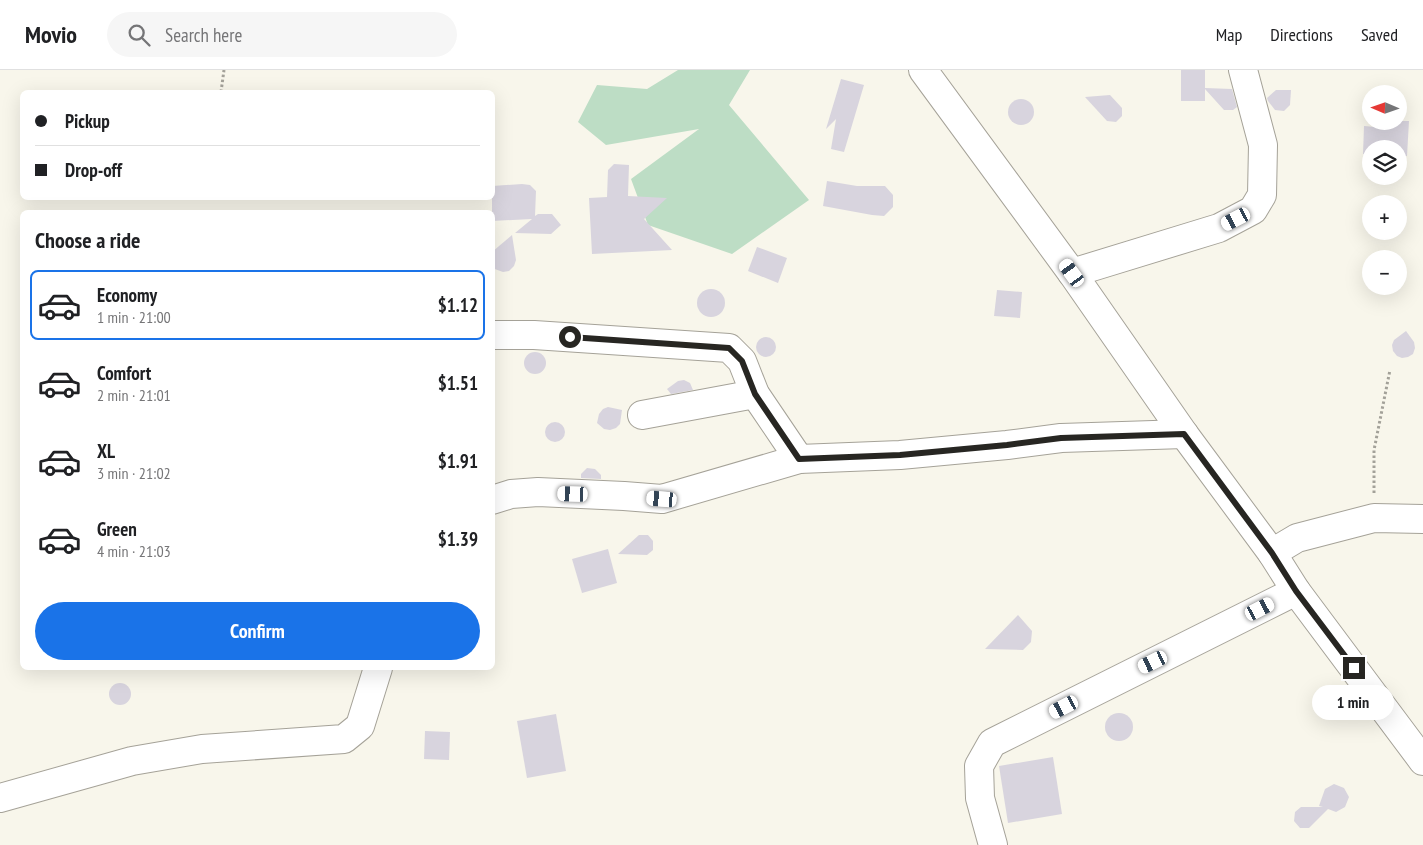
<!DOCTYPE html>
<meta charset="utf-8">
<style>
body{margin:0;font-family:"PT Sans Narrow",sans-serif;background:#f6f6f6;color:#202124;height:100vh;display:flex;flex-direction:column;font-size:19px;white-space:nowrap}
*{box-sizing:border-box;margin:0}
p{font-size:16px;color:#757577}
.icon{flex:none;width:28px;height:28px;fill:none;stroke:currentColor;stroke-width:2;stroke-linecap:round;stroke-linejoin:round}
.map{position:relative;flex:1;overflow:hidden}
.details{position:absolute;left:20px;top:140px;width:475px;height:460px;display:flex;flex-direction:column;background:#fff;border-radius:8px;box-shadow:0 5px 20px #0002}
.details>*{flex:none}
.banner{position:absolute;left:20px;top:20px;width:475px;height:110px;border-radius:8px;box-shadow:0 5px 20px #0002;display:grid;align-content:center;height:110px;padding:0 15px;background:#fff}
.needle{width:32px;rotate:272deg}
.buttons{position:absolute;left:1362px;top:15px;display:grid;gap:10px}
.buttons a{display:grid;place-items:center;width:45px;height:45px;border-radius:50%;background:#fff;box-shadow:0 5px 20px #0002;font-size:25px}
.end{position:absolute;width:22px;height:22px;margin:-11px;border:6px solid #272622;background:#fff;box-shadow:0 0 0 2px #fff}
.from{border-radius:50%}
.bubble{position:absolute;height:35px;border-radius:18px;background:#fff;box-shadow:0 5px 20px #0002;font-size:16px;font-weight:700;line-height:35px;text-align:center}
.car{position:absolute;width:15px;height:30px;margin:-15px -8px;border-radius:6px;box-shadow:0 0 4px 1px #0007;background:linear-gradient(#fff 24%,#345 0 40%,#fff 0 76%,#345 0 86%,#fff 0)}
.banner b{display:flex;align-items:center;gap:18px;height:48px;font-size:19px}
.banner b+b{border-top:1px solid #e0e0e0}
.banner i{width:12px;height:12px;background:#202124}
ul{padding:0;list-style:none}
li{display:flex;align-items:center;gap:15px;height:70px;margin:0 10px 8px;padding:0 5px;border:2px solid transparent;border-radius:8px}
li div{flex:1}
li b{display:block;font-size:19px}
li em{font-style:normal;font-weight:700}
li.current{border-color:#1a73e8}
li>.icon{width:45px;height:45px;stroke-width:1.5}
h2{padding:0 15px;font-size:22px;line-height:60px}
.cta{display:flex;gap:10px;margin-top:auto;padding:10px 15px}
.cta a{flex:1;height:58px;border-radius:30px;background:#1a73e8;color:#fff;font-size:20px;font-weight:700;line-height:58px;text-align:center}
header{display:flex;align-items:center;gap:30px;box-sizing:border-box;height:70px;padding:0 25px;background:#fff;border-bottom:1px solid #e0e0e0}
header strong{font-size:24px}
nav{display:flex;gap:28px;margin-inline-start:auto;font-size:18px}
.search{width:350px;height:45px;background:#f6f6f6;display:flex;align-items:center;gap:12px;box-sizing:border-box;padding:0 18px;border-radius:28px;color:#757577;font-size:19px}
.map>svg:first-child{display:block}
.green{fill:#bdddc5}
.building{fill:#d8d4de}
.lines{fill:none;stroke-linecap:round;stroke-linejoin:round}
.minor-casing{stroke:#a5a298;stroke-width:30}
.path{stroke:#a3a199;stroke-width:3;stroke-dasharray:2.5 2.5;stroke-linecap:butt}
.minor{stroke:#fff;stroke-width:28}
.route{stroke:#272622;stroke-width:6}
</style>
<header>
<strong>Movio</strong>
<div class="search"><svg class="icon" aria-label="search" viewBox="0 0 24 24"><circle cx="10" cy="10" r="6"/><path d="M15 15l6 6"/></svg>Search here</div>
<nav><a>Map</a><a>Directions</a><a>Saved</a></nav>
</header>
<div class="map">
<svg width="1423" height="775" viewBox="0 0 1423 775">
<rect width="100%" height="100%" fill="#f8f6eb"/>
<path class="green" d="M 678,0 L 750,0 L 729,35 L 809,130 L 732,184 L 648,155 L 631,109 L 699,59 L 606,75 L 578,52 L 597,15 L 647,19 Z"/>
<g class="building">
<path d="M 1181,0 L 1205,0 L 1205,18 L 1232,19 L 1237,37 L 1233,40 L 1224,40 L 1205,19 L 1205,31 L 1181,31 Z"/>
<path d="M 841,9 L 864,15 L 844,82 L 831,79 L 836,49 L 826,59 Z"/>
<path d="M 1276,20 L 1291,20 L 1290,35 L 1284,41 L 1275,40 L 1268,31 L 1267,28 Z"/>
<path d="M 1110,25 L 1122,38 L 1122,46 L 1116,52 L 1107,51 L 1085,27 Z"/>
<circle cx="1021" cy="42" r="13"/>
<path d="M 1375,51 L 1409,51 L 1407,86 L 1399,86 L 1399,79 L 1371,79 L 1371,84 L 1363,84 L 1364,56 L 1375,57 Z"/>
<path d="M 614,94 L 629,95 L 628,126 L 667,128 L 644,149 L 672,180 L 592,184 L 589,128 L 607,127 L 608,100 Z"/>
<path d="M 827,111 L 857,116 L 885,116 L 893,125 L 893,137 L 884,146 L 872,145 L 823,136 Z"/>
<path d="M 522,114 L 530,115 L 536,121 L 535,146 L 538,144 L 552,144 L 561,155 L 551,164 L 515,163 L 532,149 L 492,151 L 492,116 Z"/>
<path d="M 512,165 L 516,190 L 514,196 L 509,201 L 503,202 L 492,198 L 492,182 Z"/>
<path d="M 757,177 L 787,188 L 778,213 L 748,201 Z"/>
<circle cx="711" cy="233" r="14"/>
<path d="M 997,220 L 1022,222 L 1020,248 L 994,246 Z"/>
<path d="M 1406,261 L 1414,272 L 1415,278 L 1413,284 L 1408,287 L 1402,288 L 1397,286 L 1393,281 L 1392,275 L 1394,270 Z"/>
<circle cx="766" cy="277" r="10"/>
<circle cx="535" cy="293" r="11"/>
<path d="M 684,310 L 690,313 L 693,320 L 671,324 L 667,319 L 678,311 Z"/>
<path d="M 608,337 L 622,340 L 620,354 L 616,358 L 610,360 L 604,359 L 597,353 L 599,344 L 603,339 Z"/>
<circle cx="555" cy="362" r="10"/>
<path d="M 587,398 L 595,399 L 601,405 L 601,409 L 581,408 L 581,404 Z"/>
<path d="M 639,465 L 648,465 L 653,471 L 653,480 L 647,485 L 618,484 Z"/>
<path d="M 608,479 L 617,513 L 582,523 L 572,489 Z"/>
<path d="M 1018,545 L 1032,561 L 1031,572 L 1023,580 L 985,579 Z"/>
<circle cx="120" cy="624" r="11"/>
<circle cx="1119" cy="657" r="14"/>
<path d="M 556,644 L 566,701 L 527,708 L 517,651 Z"/>
<path d="M 425,661 L 450,662 L 449,690 L 424,689 Z"/>
<path d="M 1053,687 L 1062,744 L 1008,753 L 999,696 Z"/>
<path d="M 1334,714 L 1344,718 L 1349,727 L 1345,737 L 1336,742 L 1328,739 L 1309,758 L 1300,758 L 1294,751 L 1295,742 L 1301,737 L 1323,737 L 1319,736 L 1325,719 Z"/>
</g>
<g class="lines">
<defs>
<g id="minor">
<path d="M 923,0 L 1072,203 L 1184,364 L 1272,483 L 1296,521 L 1423,691"/>
<path d="M 1072,203 L 1219,158 L 1253,140 L 1262,125 L 1263,75 L 1243,0"/>
<path d="M 492,265 L 534,265 L 729,278 L 742,291 L 755,324 L 799,389"/>
<path d="M 642,345 L 755,324"/>
<path d="M 492,430 L 511,424 L 538,422 L 624,426 L 662,429 L 799,389 L 900,385 L 1007,375 L 1061,368 L 1184,364"/>
<path d="M 1272,483 L 1297,468 L 1374,448 L 1423,449"/>
<path d="M 0,728 L 132,691 L 202,679 L 344,669 L 360,656 L 378,598"/>
<path d="M 993,775 L 980,728 L 979,696 L 992,673 L 1296,521"/>
</g>
</defs>
<use href="#minor" class="minor-casing"/>
<g class="path">
<path d="M 221,22 L 224,0"/>
<path d="M 1374,423 L 1374,380 L 1390,300"/>
</g>
<use href="#minor" class="minor"/>
</g>
<g class="lines">
<path class="route" d="M 570,267 L 729,278 L 742,291 L 755,324 L 799,389 L 900,385 L 1007,375 L 1061,368 L 1184,364 L 1272,483 L 1296,521 L 1354,598"/>
</g>
</svg>
<div class="buttons">
<a><svg class="needle" viewBox="-14 -14 28 28"><path d="M0-13l5 13h-10z" fill="#e53935"/><path d="M0 13l5-13h-10z" fill="#757577"/></svg></a>
<a><svg class="icon" aria-label="layers" viewBox="0 0 24 24"><path d="M12 4l9 5-9 5-9-5zM3 14l9 5 9-5"/></svg></a>
<a>+</a>
<a>−</a>
</div>
<i class="end from" style="left:570px;top:267px"></i>
<i class="end" style="left:1354px;top:598px"></i>
<div class="bubble" style="left:1312px;top:615px;width:82px">1 min</div>
<i class="car" style="left:1236px;top:149px;rotate:243deg"></i>
<i class="car" style="left:1072px;top:203px;rotate:324deg"></i>
<i class="car" style="left:573px;top:424px;rotate:272deg"></i>
<i class="car" style="left:662px;top:429px;rotate:275deg"></i>
<i class="car" style="left:1260px;top:539px;rotate:63deg"></i>
<i class="car" style="left:1153px;top:592px;rotate:244deg"></i>
<i class="car" style="left:1064px;top:637px;rotate:243deg"></i>
<div class="banner">
<b><i class="from"></i>Pickup</b>
<b><i></i>Drop-off</b>
</div>
<section class="details">
<h2>Choose a ride</h2>
<ul>
<li class="current"><svg class="icon" aria-label="car" viewBox="0 0 24 24"><path d="M5 17H2v-5l4-1 3-4h7l3 4 3 1v5h-3M9 17h6M6 11h13"/><circle cx="7" cy="17" r="2"/><circle cx="17" cy="17" r="2"/></svg><div><b>Economy</b><p>1 min · 21:00</p></div><em>$1.12</em></li>
<li><svg class="icon" aria-label="car" viewBox="0 0 24 24"><path d="M5 17H2v-5l4-1 3-4h7l3 4 3 1v5h-3M9 17h6M6 11h13"/><circle cx="7" cy="17" r="2"/><circle cx="17" cy="17" r="2"/></svg><div><b>Comfort</b><p>2 min · 21:01</p></div><em>$1.51</em></li>
<li><svg class="icon" aria-label="car" viewBox="0 0 24 24"><path d="M5 17H2v-5l4-1 3-4h7l3 4 3 1v5h-3M9 17h6M6 11h13"/><circle cx="7" cy="17" r="2"/><circle cx="17" cy="17" r="2"/></svg><div><b>XL</b><p>3 min · 21:02</p></div><em>$1.91</em></li>
<li><svg class="icon" aria-label="car" viewBox="0 0 24 24"><path d="M5 17H2v-5l4-1 3-4h7l3 4 3 1v5h-3M9 17h6M6 11h13"/><circle cx="7" cy="17" r="2"/><circle cx="17" cy="17" r="2"/></svg><div><b>Green</b><p>4 min · 21:03</p></div><em>$1.39</em></li>
</ul>
<div class="cta"><a>Confirm</a></div>
</section>
</div>
